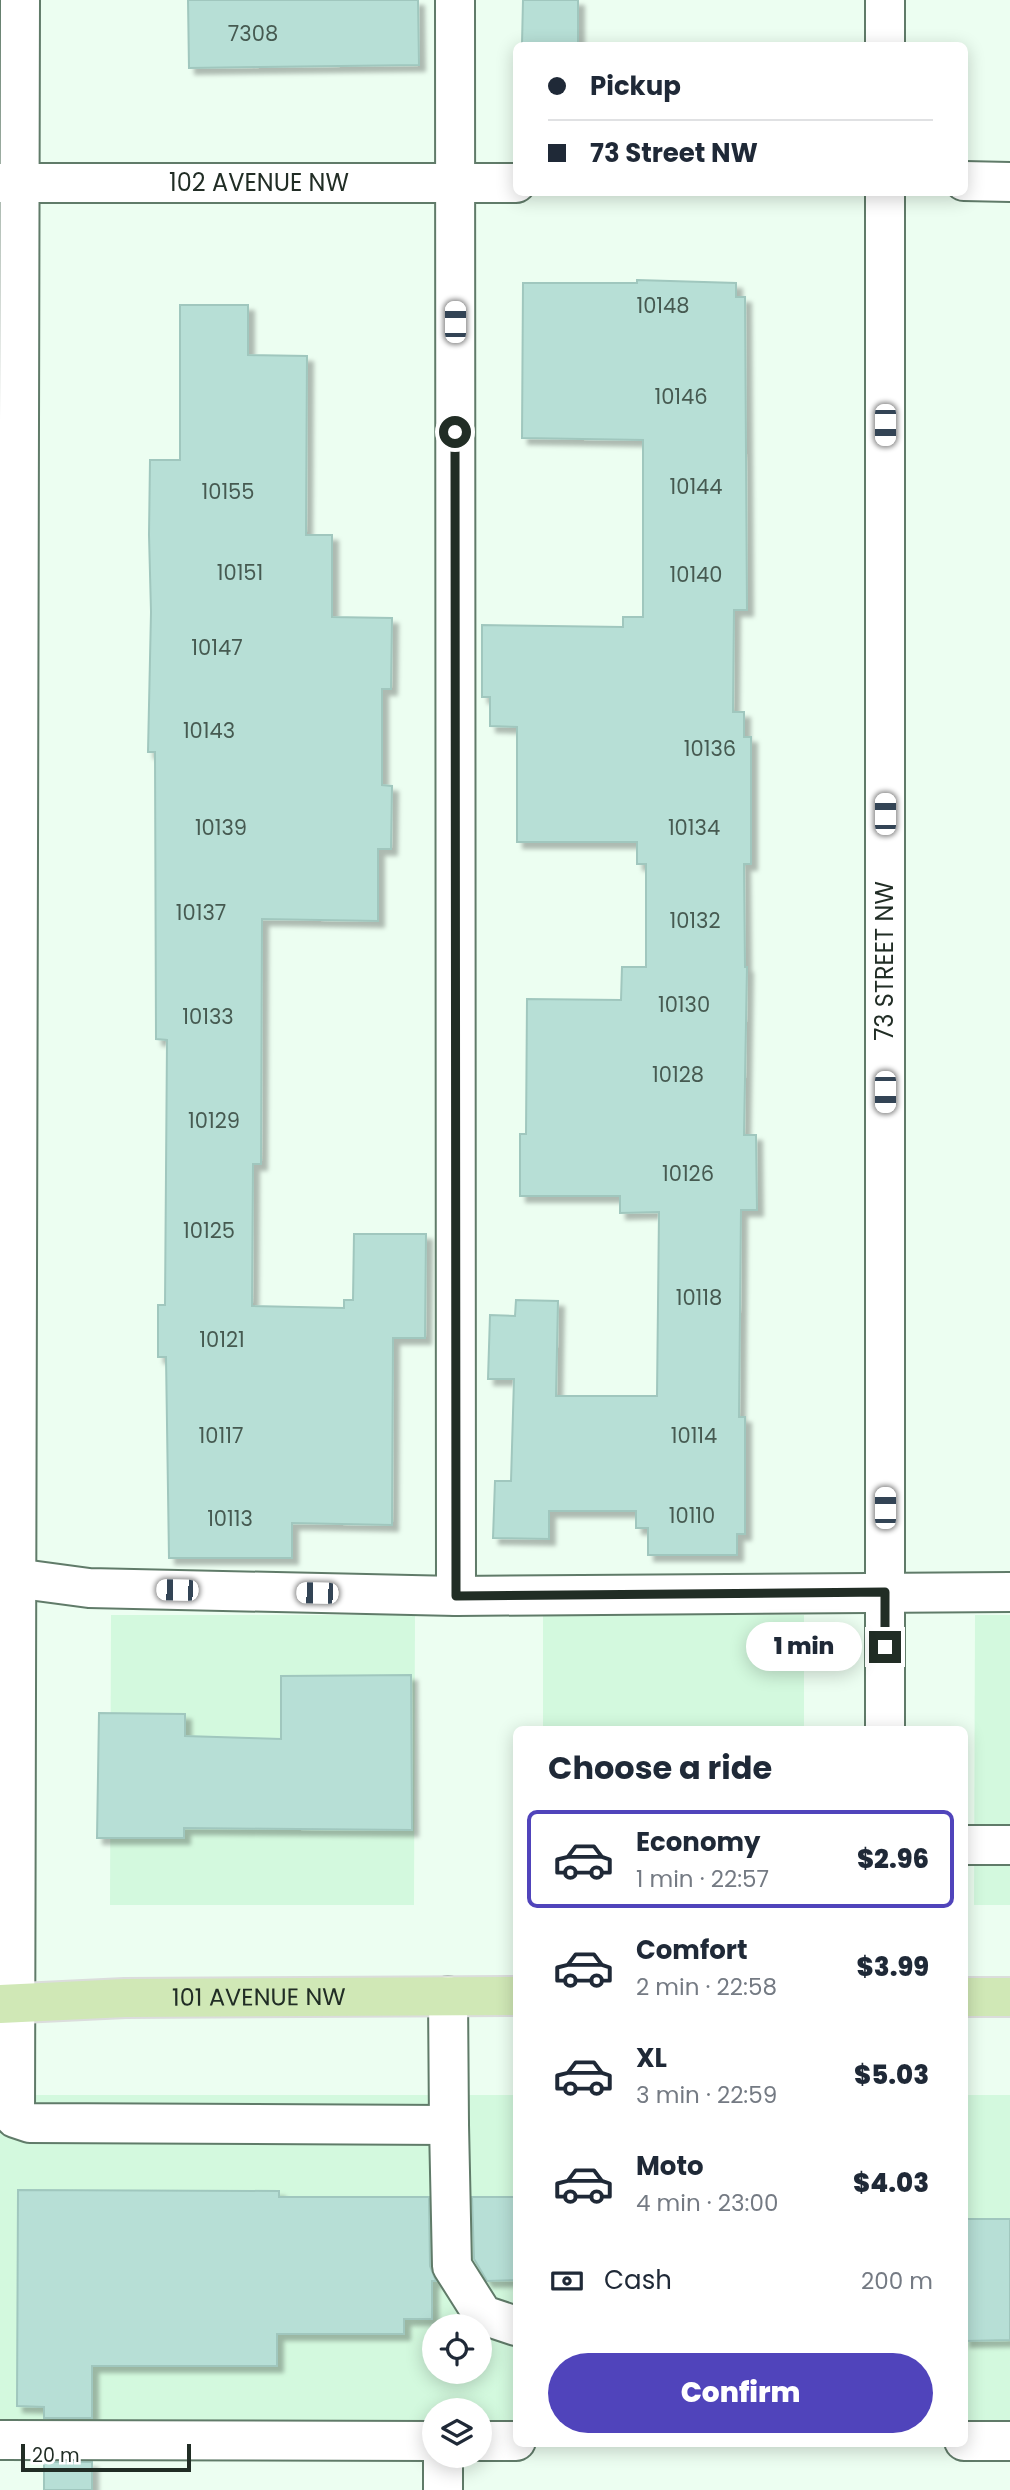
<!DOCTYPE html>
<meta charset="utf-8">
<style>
body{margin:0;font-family:Poppins,sans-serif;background:#f2f2f3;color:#1f2937;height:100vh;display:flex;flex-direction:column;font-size:26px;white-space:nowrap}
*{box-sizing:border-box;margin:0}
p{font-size:23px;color:#747a83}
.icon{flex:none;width:38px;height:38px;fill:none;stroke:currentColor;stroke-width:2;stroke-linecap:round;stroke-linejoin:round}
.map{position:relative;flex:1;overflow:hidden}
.panel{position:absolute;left:513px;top:1726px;width:455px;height:721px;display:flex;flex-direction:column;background:#fff;border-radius:10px;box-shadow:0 4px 18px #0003}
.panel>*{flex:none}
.guide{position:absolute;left:513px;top:42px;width:455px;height:154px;border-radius:10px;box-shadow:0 4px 18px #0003;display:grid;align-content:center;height:154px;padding:0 35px;background:#fff}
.controls{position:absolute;left:422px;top:2314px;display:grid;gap:14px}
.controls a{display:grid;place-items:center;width:70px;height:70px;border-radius:50%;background:#fff;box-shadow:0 4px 18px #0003;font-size:35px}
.scale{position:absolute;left:21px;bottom:18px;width:170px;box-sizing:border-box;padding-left:7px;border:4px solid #212d25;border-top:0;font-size:19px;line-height:24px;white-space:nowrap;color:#212d25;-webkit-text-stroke:5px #fff;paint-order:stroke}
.end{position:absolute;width:32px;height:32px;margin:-16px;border:9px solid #212d25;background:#fff;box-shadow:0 0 0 4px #fff}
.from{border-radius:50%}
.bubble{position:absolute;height:49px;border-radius:24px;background:#fff;box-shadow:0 4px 18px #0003;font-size:23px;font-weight:800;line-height:49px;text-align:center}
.car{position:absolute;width:21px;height:42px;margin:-21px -10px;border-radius:9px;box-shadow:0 0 5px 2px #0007;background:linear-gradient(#fff 24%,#345 0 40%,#fff 0 76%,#345 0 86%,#fff 0)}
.guide b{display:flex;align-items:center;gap:24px;height:66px;font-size:26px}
.guide b+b{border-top:2px solid #e0e1e3}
.guide i{width:18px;height:18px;background:#1f2937}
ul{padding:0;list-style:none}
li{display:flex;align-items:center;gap:21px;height:98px;margin:0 14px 10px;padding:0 21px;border:4px solid transparent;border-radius:10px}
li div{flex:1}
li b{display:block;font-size:26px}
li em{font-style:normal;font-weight:800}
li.selected{border-color:#5044bb}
li>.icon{width:63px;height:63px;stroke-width:1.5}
h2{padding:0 35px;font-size:32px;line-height:84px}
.pay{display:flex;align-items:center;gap:18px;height:77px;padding:0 35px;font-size:26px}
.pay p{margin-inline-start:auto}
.action{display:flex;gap:14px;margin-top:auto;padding:14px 35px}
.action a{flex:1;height:80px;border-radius:42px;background:#5044bb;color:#fff;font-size:28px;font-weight:800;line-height:80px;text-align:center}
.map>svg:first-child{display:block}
.built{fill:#d3f9de;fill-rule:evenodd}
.building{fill:#b7dfd6;stroke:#a0c7be;stroke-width:2;filter:url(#shadow)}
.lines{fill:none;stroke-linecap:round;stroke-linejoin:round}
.minor-casing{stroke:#607b69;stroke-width:42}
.major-casing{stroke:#dbdddc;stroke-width:42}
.minor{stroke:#fff;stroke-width:38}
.major{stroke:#d0e8b6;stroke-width:38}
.route{stroke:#212d25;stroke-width:9}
.labels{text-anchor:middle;stroke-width:5;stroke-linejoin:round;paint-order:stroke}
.number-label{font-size:21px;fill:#465a51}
.street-label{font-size:24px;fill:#212d25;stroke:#fff}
</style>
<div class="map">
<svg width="1010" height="2490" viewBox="0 0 1010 2490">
<defs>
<filter id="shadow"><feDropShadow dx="6" dy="6" stdDeviation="2" flood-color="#0004"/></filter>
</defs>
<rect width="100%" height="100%" fill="#ecfef1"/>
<g class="built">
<path d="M 111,1615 L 415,1615 L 414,1905 L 110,1905 Z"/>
<rect x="543" y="1615" width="261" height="114"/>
<path d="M 975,1615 L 1010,1615 L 1010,1905 L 974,1905 Z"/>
<path d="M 0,2095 L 516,2095 L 516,2441 L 480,2441 L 480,2410 L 434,2410 L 434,2441 L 0,2440 ZM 434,2326 L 480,2326 L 480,2371 L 434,2371 Z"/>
<rect x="964" y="2095" width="46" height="346"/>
</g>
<g class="building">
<path d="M 188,0 L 418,0 L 419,65 L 189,68 Z"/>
<path d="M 523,0 L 578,0 L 578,45 L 522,44 Z"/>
<path d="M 637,280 L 736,283 L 736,297 L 745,297 L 747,610 L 734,610 L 733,712 L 744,712 L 744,737 L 751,737 L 751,864 L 744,864 L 745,967 L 747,967 L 744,1135 L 756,1135 L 757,1210 L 741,1210 L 739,1417 L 745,1417 L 745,1534 L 737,1534 L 737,1555 L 648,1555 L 648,1528 L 636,1528 L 636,1511 L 549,1511 L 549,1539 L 493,1538 L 495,1481 L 511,1481 L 514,1379 L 488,1379 L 490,1315 L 515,1316 L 516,1300 L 558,1301 L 556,1396 L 657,1396 L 659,1212 L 620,1213 L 620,1196 L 520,1196 L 520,1134 L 526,1134 L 527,999 L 621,1000 L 622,967 L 646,967 L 646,864 L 637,864 L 637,842 L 517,842 L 517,727 L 490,726 L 490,697 L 482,697 L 482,625 L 623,627 L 623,617 L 643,617 L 643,440 L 522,438 L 523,283 L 637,283 Z"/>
<path d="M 180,305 L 248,305 L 248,355 L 307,356 L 306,535 L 332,535 L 332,617 L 392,618 L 391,689 L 382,689 L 382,785 L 392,786 L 391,849 L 378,849 L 378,921 L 262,919 L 261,1164 L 253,1164 L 252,1306 L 344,1308 L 344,1300 L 353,1300 L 354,1234 L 426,1234 L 425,1338 L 393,1338 L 392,1525 L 292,1523 L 292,1558 L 169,1558 L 166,1357 L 158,1357 L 158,1305 L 165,1305 L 167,1040 L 156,1039 L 155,752 L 148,752 L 151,612 L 149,535 L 150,460 L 180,460 Z"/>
<path d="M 411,1675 L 412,1830 L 184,1828 L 184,1838 L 97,1838 L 99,1713 L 185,1714 L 185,1736 L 281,1739 L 281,1676 Z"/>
<path d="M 18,2190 L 279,2191 L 279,2197 L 429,2197 L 430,2266 L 436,2281 L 432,2281 L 432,2319 L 404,2319 L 404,2334 L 277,2334 L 277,2366 L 92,2366 L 92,2418 L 44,2418 L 44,2407 L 17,2406 Z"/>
<path d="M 472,2197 L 516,2197 L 516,2280 L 487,2281 L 474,2259 Z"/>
<path d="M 964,2219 L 1010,2219 L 1010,2340 L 964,2341 Z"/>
<rect x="44" y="2462" width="48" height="28"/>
</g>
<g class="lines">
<defs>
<g id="minor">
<path d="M 20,0 L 15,2118 L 30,2123 L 449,2125 L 448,1996"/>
<path d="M 455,0 L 456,1596"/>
<path d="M 885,46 L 885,0"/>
<path d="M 964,181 L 1010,182"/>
<path id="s1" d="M 0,183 L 516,183"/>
<path d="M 0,1576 L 89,1588 L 456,1596 L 1010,1592"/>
<path d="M 885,1729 L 885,192"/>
<path d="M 964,1845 L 1010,1845"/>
<path d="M 449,2125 L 452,2266 L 483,2315 L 516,2326"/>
<path d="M 0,2440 L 434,2441"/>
<path d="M 480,2441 L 516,2441"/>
<path d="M 964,2441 L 1010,2441"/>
<path d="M 443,2490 L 443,2455"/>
</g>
<g id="major">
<path d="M 964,1997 L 1010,1997"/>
<path id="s2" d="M 0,2004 L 125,1998 L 516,1996"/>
</g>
</defs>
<use href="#minor" class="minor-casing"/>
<use href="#major" class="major-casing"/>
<use href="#minor" class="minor"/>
<use href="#major" class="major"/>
</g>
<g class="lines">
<path class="route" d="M 455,432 L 456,1596 L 885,1592 L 885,1647"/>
</g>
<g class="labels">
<g class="number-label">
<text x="253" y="41">7308</text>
<text x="663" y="313">10148</text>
<text x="681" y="404">10146</text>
<text x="696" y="494">10144</text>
<text x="228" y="499">10155</text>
<text x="240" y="580">10151</text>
<text x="696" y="582">10140</text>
<text x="217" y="655">10147</text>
<text x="209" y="738">10143</text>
<text x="710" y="756">10136</text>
<text x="221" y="835">10139</text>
<text x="694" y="835">10134</text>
<text x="201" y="920">10137</text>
<text x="695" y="928">10132</text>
<text x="684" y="1012">10130</text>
<text x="208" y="1024">10133</text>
<text x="678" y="1082">10128</text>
<text x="214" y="1128">10129</text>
<text x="688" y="1181">10126</text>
<text x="209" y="1238">10125</text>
<text x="699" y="1305">10118</text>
<text x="222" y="1347">10121</text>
<text x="221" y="1443">10117</text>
<text x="694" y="1443">10114</text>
<text x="692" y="1523">10110</text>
<text x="230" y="1526">10113</text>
</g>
<g class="street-label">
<text dy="8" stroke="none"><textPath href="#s1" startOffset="259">102 AVENUE NW</textPath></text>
<text transform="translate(885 961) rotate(-90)" y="8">73 STREET NW</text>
<text dy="8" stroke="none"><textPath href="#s2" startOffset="259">101 AVENUE NW</textPath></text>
</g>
</g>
</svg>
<div class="controls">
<a><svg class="icon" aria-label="locate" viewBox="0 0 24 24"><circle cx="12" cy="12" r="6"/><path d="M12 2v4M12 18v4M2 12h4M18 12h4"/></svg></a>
<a><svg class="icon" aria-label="layers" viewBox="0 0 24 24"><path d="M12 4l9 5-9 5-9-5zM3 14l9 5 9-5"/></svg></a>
</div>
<div class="scale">20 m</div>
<i class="end from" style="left:455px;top:432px"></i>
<i class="end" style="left:885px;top:1647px"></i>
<div class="bubble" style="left:746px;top:1622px;width:116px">1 min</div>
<i class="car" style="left:455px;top:322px;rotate:0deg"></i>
<i class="car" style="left:885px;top:425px;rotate:180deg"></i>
<i class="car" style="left:885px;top:814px;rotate:0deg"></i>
<i class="car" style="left:885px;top:1092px;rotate:180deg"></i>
<i class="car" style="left:885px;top:1508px;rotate:0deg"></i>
<i class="car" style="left:177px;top:1590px;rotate:271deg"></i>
<i class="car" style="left:317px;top:1593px;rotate:271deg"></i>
<div class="guide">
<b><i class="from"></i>Pickup</b>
<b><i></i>73 Street NW</b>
</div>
<section class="panel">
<h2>Choose a ride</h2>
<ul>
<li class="selected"><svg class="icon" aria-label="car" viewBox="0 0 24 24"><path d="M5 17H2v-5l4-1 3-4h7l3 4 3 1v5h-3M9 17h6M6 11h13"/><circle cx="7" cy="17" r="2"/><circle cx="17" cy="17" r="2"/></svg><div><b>Economy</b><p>1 min · 22:57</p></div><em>$2.96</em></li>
<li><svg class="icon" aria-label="car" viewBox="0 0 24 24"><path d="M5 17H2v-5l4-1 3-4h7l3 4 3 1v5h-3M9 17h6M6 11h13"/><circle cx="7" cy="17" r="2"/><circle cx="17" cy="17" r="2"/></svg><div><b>Comfort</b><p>2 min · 22:58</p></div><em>$3.99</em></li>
<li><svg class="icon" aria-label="car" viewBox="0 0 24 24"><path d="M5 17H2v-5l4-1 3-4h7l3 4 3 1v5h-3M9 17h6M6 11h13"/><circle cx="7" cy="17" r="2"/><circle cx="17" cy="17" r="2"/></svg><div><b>XL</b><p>3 min · 22:59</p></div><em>$5.03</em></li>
<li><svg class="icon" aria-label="car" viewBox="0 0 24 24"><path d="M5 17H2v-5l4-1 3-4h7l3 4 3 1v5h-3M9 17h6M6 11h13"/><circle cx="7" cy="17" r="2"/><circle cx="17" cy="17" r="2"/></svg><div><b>Moto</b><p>4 min · 23:00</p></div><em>$4.03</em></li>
</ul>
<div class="pay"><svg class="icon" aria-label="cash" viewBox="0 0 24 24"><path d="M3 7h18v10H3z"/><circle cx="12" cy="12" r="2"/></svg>Cash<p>200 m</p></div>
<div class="action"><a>Confirm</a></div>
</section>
</div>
